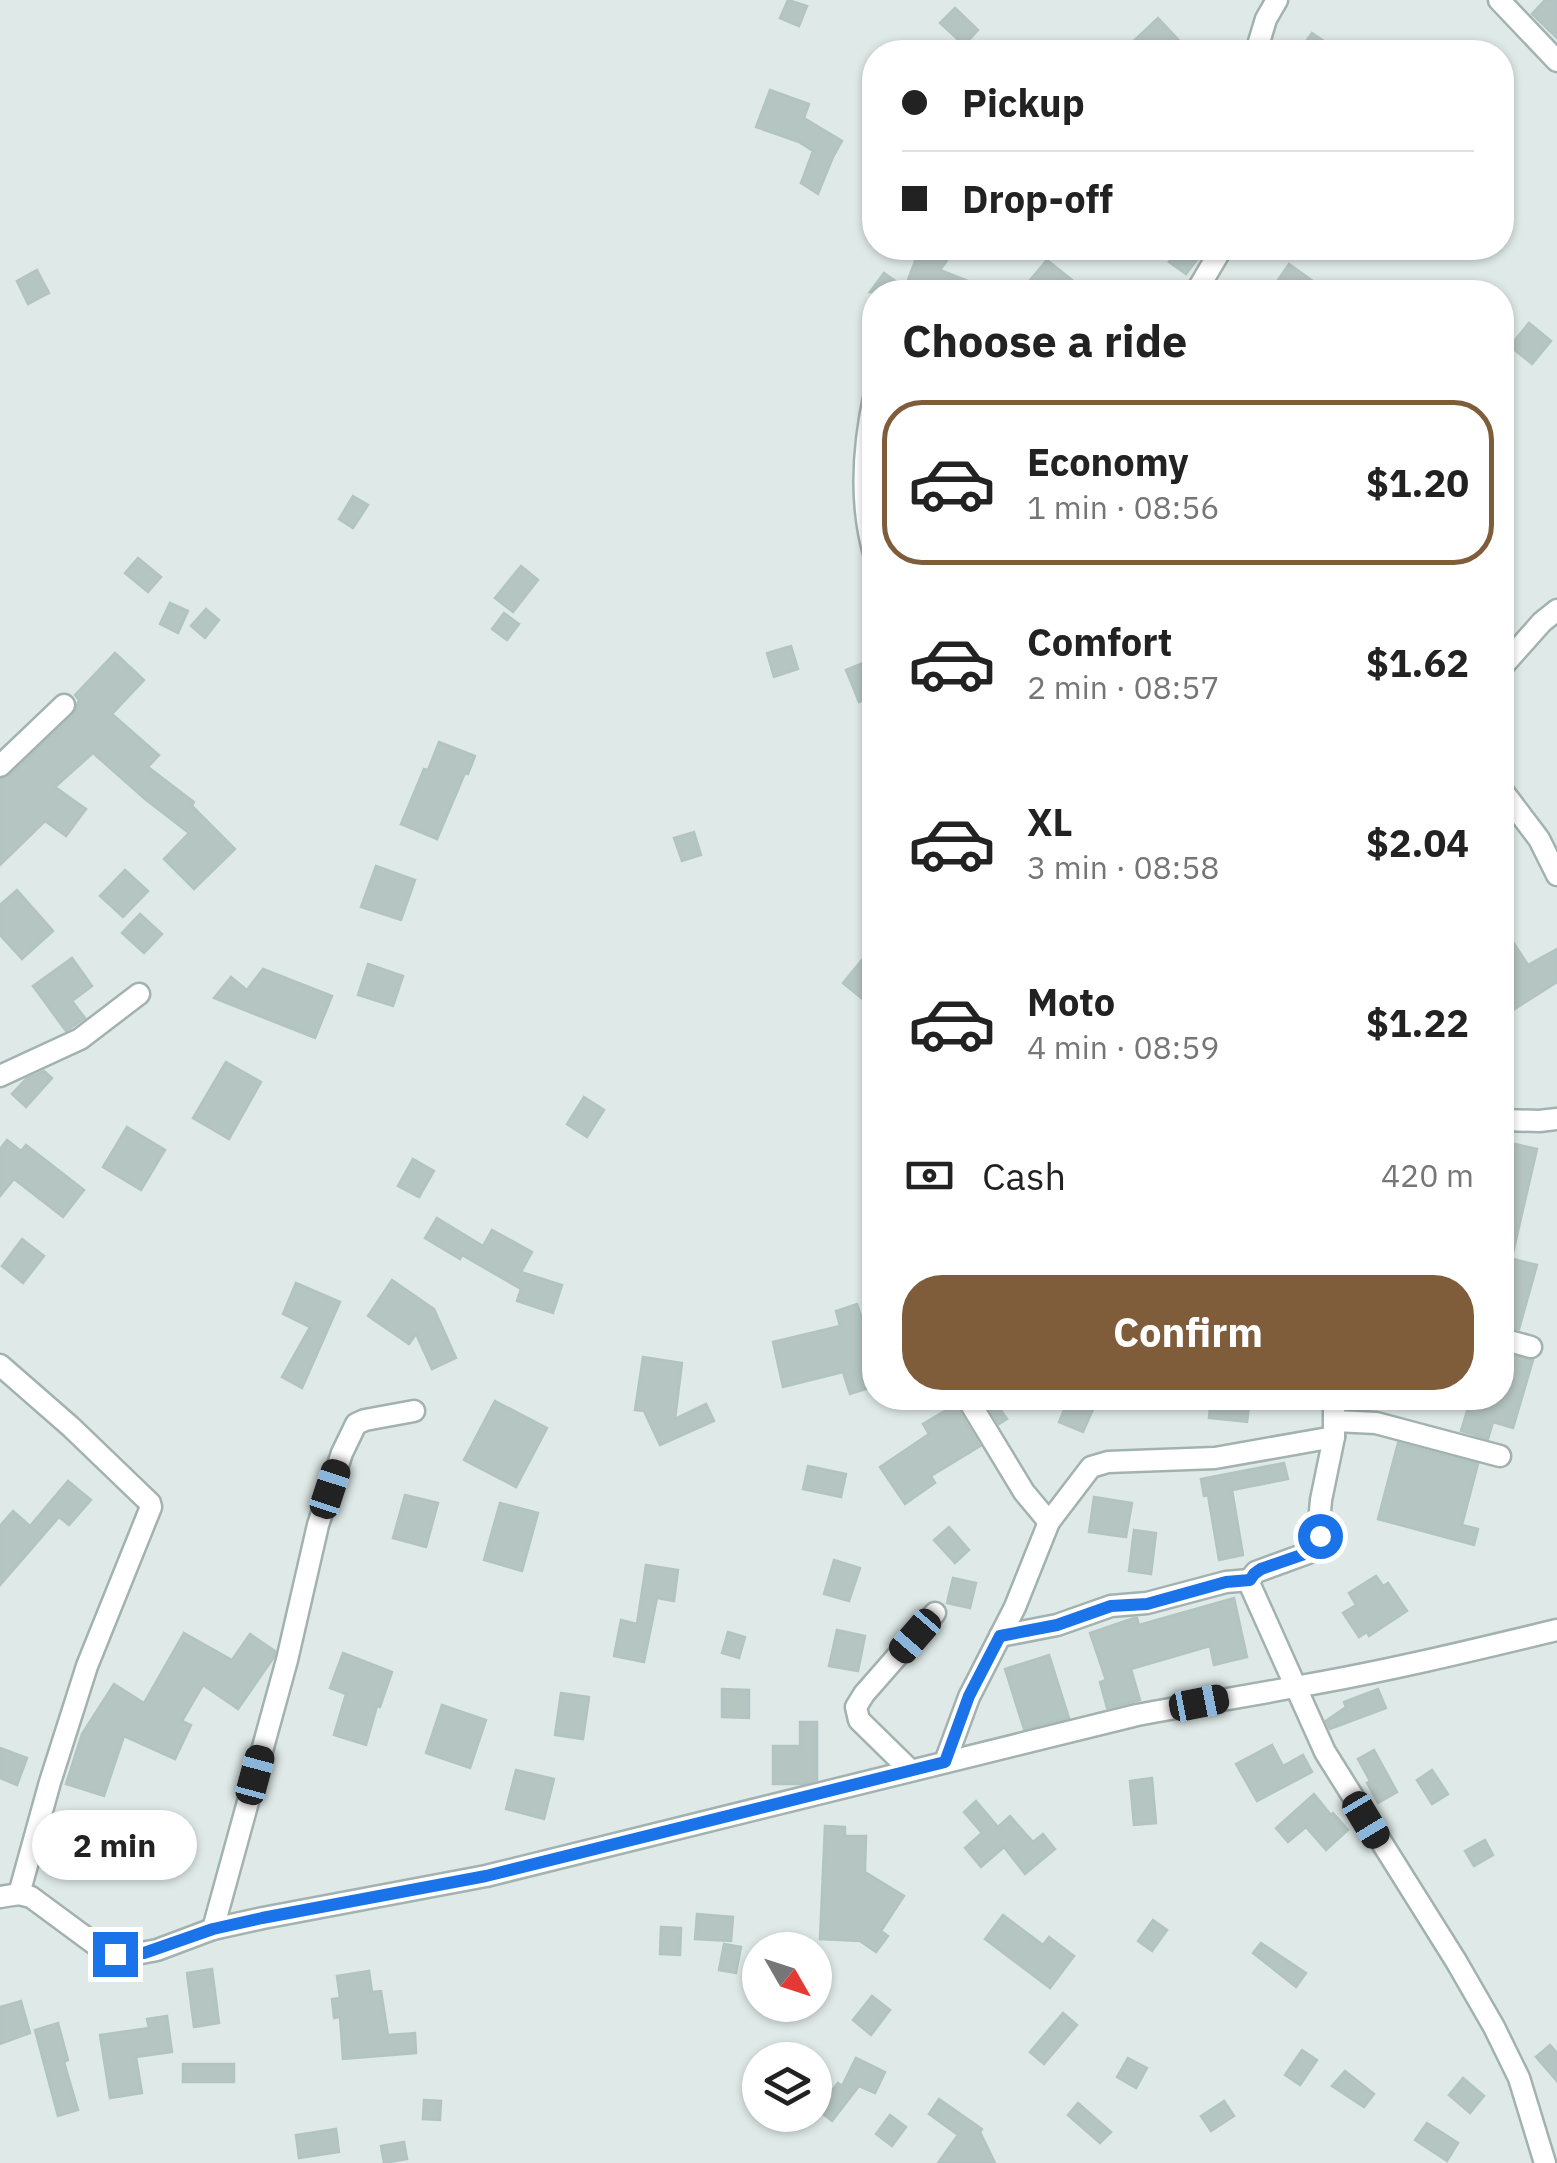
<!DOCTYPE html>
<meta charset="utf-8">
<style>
body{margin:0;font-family:"IBM Plex Sans",sans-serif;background:#f2f2f2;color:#222;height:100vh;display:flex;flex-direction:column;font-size:38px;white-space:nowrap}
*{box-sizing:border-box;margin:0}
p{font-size:32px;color:#767676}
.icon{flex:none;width:55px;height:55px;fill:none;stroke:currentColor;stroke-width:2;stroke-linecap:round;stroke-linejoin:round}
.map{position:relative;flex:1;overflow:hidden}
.sheet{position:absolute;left:862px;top:280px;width:652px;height:1130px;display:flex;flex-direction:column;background:#fff;border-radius:40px;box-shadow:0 2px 8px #0004}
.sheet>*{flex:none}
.hud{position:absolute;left:862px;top:40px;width:652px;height:220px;border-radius:40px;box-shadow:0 2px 8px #0004;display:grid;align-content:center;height:220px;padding:0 40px;background:#fff}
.needle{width:65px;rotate:129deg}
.buttons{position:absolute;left:742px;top:1932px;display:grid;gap:20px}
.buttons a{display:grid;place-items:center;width:90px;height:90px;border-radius:50%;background:#fff;box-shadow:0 2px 8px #0004;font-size:50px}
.end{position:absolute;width:45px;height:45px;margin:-22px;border:12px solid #1a73e8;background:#fff;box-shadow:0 0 0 5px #fff}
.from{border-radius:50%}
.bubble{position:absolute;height:70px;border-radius:35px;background:#fff;box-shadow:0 2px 8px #0004;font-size:32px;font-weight:700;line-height:70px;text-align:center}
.car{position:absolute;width:30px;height:60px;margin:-30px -15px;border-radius:12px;box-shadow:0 0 8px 2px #0007;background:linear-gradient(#222 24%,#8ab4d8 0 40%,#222 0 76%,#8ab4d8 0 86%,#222 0)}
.hud b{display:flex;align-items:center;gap:35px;height:95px;font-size:38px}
.hud b+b{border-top:2px solid #e0e0e0}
.hud i{width:25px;height:25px;background:#222}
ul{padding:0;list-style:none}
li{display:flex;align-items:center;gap:30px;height:165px;margin:0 20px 15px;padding:0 20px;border:5px solid transparent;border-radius:40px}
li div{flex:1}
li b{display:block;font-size:38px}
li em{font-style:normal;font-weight:700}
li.active{border-color:#7f5d3a}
li>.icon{width:90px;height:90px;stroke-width:1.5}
h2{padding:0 40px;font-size:45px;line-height:120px}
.pay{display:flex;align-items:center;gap:25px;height:110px;padding:0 40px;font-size:38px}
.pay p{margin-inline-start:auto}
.primary-button{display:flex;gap:20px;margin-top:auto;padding:20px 40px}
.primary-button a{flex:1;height:115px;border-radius:40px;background:#7f5d3a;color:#fff;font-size:40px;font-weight:700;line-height:115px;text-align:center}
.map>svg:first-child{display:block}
.building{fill:#b5c5c2;stroke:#b2c4c1;stroke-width:2.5}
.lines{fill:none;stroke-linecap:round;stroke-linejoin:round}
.minor-casing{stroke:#a2b2b0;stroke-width:25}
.minor{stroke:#fff;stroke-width:20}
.route{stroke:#1a73e8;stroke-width:12}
</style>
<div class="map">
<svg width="1557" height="2163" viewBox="0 0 1557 2163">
<rect width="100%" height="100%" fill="#dfeae8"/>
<g class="building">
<path d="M 788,0 L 807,6 L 799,26 L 780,18 Z"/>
<path d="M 1545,0 L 1557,0 L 1557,38 L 1532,14 Z"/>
<path d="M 955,8 L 978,30 L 964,45 L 940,23 Z"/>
<path d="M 1158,18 L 1190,52 L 1122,52 Z"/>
<path d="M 1312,33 L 1340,52 L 1298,52 Z"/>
<path d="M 770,90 L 809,104 L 804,118 L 842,141 L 833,157 L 818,194 L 801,183 L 813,151 L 799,142 L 756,127 Z"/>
<path d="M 920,248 L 956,248 L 940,270 L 991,290 L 991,292 L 870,292 L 884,273 L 905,288 Z"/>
<path d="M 1180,248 L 1206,248 L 1186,274 L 1169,262 Z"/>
<path d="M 1047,260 L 1087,292 L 1020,292 Z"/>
<path d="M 1289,264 L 1328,292 L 1282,292 L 1274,286 Z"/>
<path d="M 37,270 L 49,293 L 28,304 L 17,281 Z"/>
<path d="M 1529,323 L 1551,341 L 1532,364 L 1510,346 Z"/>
<path d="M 353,496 L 368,505 L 353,528 L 339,519 Z"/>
<path d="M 138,558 L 161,577 L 148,592 L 125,573 Z"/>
<path d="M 521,566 L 538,580 L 513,612 L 495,598 Z"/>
<path d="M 170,603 L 188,611 L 178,633 L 160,624 Z"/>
<path d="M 206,609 L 219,620 L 205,638 L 191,626 Z"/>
<path d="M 504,613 L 519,624 L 507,640 L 492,629 Z"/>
<path d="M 791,646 L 798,669 L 774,677 L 767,653 Z"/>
<path d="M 115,653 L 144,680 L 112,714 L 159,755 L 148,767 L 194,802 L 192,806 L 235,849 L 194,889 L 164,859 L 189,833 L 145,799 L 93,753 L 55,787 L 86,809 L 66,836 L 45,821 L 0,865 L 0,779 L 9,776 L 73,715 L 79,700 L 75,695 Z"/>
<path d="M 875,658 L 875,696 L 859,702 L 846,670 Z"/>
<path d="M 439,742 L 475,756 L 468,774 L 465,773 L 437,839 L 401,824 L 424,769 L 428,770 Z"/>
<path d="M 694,832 L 701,855 L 682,861 L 674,838 Z"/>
<path d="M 376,866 L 415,880 L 401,920 L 361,907 Z"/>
<path d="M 125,870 L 148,891 L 123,917 L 100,896 Z"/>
<path d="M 17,890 L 53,931 L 22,959 L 0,935 L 0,905 Z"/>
<path d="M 140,914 L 162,934 L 144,953 L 122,933 Z"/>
<path d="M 1502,925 L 1528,965 L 1557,949 L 1557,982 L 1502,1017 Z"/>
<path d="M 875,944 L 875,1009 L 843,983 Z"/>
<path d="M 72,958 L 92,986 L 72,1001 L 85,1018 L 66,1031 L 33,986 Z"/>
<path d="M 368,964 L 403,976 L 393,1006 L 358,995 Z"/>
<path d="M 263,969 L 332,996 L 315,1038 L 214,998 L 231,977 L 247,990 Z"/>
<path d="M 226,1062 L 261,1082 L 229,1139 L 193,1118 Z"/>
<path d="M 44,1071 L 52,1078 L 26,1107 L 12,1094 L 26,1079 Z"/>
<path d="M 584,1097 L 604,1110 L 587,1137 L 567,1124 Z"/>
<path d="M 127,1127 L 165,1150 L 141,1190 L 103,1167 Z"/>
<path d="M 7,1140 L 21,1151 L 26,1145 L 84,1190 L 63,1217 L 14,1179 L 0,1196 L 0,1149 Z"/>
<path d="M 1502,1141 L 1537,1149 L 1509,1270 L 1502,1269 Z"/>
<path d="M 413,1159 L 434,1171 L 419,1197 L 398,1186 Z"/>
<path d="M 437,1218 L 483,1246 L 492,1230 L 532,1252 L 521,1272 L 562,1285 L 553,1313 L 517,1301 L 521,1289 L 462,1255 L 460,1259 L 425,1238 Z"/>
<path d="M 22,1239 L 44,1256 L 23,1283 L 2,1266 Z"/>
<path d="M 1513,1259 L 1537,1265 L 1519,1329 L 1502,1326 L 1502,1295 Z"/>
<path d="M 392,1280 L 434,1309 L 456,1358 L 432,1369 L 416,1334 L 409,1344 L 368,1316 Z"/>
<path d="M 296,1283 L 340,1302 L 302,1388 L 282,1377 L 310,1327 L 283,1314 Z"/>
<path d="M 857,1304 L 875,1359 L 875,1386 L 850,1394 L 843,1372 L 783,1387 L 773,1342 L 840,1326 L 836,1311 Z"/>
<path d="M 1502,1353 L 1533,1360 L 1513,1428 L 1493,1422 L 1488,1439 L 1461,1431 L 1471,1398 L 1502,1398 Z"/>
<path d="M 643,1357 L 682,1363 L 675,1419 L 706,1404 L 714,1421 L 660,1445 L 644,1411 L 635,1410 Z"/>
<path d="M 983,1398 L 992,1398 L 1007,1419 L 999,1424 Z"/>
<path d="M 1069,1398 L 1098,1398 L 1083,1432 L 1059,1422 Z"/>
<path d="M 1211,1398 L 1250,1398 L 1247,1422 L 1209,1418 Z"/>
<path d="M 495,1401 L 547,1428 L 516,1487 L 464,1460 Z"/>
<path d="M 955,1405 L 980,1446 L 931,1476 L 935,1483 L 905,1504 L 880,1467 L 929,1434 L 923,1424 Z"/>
<path d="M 1398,1443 L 1478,1464 L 1462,1525 L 1478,1529 L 1474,1545 L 1378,1519 Z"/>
<path d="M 1284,1463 L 1288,1479 L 1232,1490 L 1243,1555 L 1219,1560 L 1208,1495 L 1204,1496 L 1201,1479 Z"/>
<path d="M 808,1466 L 846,1474 L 841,1497 L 803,1489 Z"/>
<path d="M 68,1481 L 91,1500 L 69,1525 L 59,1517 L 0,1585 L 0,1526 L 13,1511 L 30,1526 Z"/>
<path d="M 405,1495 L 438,1503 L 426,1547 L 393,1538 Z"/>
<path d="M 1094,1497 L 1132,1503 L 1126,1537 L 1089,1532 Z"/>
<path d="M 500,1503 L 538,1513 L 522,1571 L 484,1560 Z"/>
<path d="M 949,1527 L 969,1550 L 955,1563 L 934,1540 Z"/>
<path d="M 1134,1530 L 1156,1533 L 1151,1574 L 1129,1571 Z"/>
<path d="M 834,1560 L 860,1568 L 849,1601 L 824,1594 Z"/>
<path d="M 646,1565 L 678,1570 L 674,1601 L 657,1598 L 644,1662 L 614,1656 L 621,1620 L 637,1624 Z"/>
<path d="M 1376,1576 L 1383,1586 L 1388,1583 L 1407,1611 L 1369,1636 L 1367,1632 L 1359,1637 L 1343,1613 L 1356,1605 L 1349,1593 Z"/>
<path d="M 953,1578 L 976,1583 L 970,1608 L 947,1603 Z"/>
<path d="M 1234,1598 L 1247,1657 L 1214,1665 L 1210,1646 L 1131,1669 L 1140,1700 L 1107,1708 L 1100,1682 L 1106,1680 L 1090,1633 L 1134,1618 L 1137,1618 L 1139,1625 Z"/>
<path d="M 837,1630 L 865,1636 L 858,1671 L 829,1666 Z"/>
<path d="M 728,1632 L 745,1637 L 739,1658 L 722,1653 Z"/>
<path d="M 184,1633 L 232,1660 L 250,1634 L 275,1651 L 274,1657 L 238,1709 L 203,1685 L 182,1721 L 191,1725 L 175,1759 L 124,1736 L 104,1796 L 66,1784 L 82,1734 L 114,1684 L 144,1703 Z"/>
<path d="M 343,1653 L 392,1672 L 380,1707 L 377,1706 L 366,1745 L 334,1735 L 346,1694 L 330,1688 Z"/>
<path d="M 1049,1655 L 1069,1718 L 1024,1729 L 1005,1669 Z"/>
<path d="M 722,1689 L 749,1690 L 749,1718 L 722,1717 Z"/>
<path d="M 1378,1689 L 1386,1708 L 1330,1729 L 1326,1721 L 1346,1707 L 1344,1702 Z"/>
<path d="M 561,1693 L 589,1697 L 583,1739 L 555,1735 Z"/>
<path d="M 442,1705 L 486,1720 L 470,1768 L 426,1753 Z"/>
<path d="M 800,1722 L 817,1722 L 817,1780 L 802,1784 L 773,1784 L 773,1746 L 800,1746 Z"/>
<path d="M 1272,1745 L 1283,1766 L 1303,1755 L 1312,1772 L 1257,1801 L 1236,1764 Z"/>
<path d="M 0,1748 L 27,1758 L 17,1785 L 0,1778 Z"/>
<path d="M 1374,1750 L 1397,1792 L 1378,1803 L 1367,1783 L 1370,1781 L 1358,1759 Z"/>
<path d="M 516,1770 L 554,1779 L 544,1819 L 506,1809 Z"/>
<path d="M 1432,1770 L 1448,1794 L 1432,1804 L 1417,1780 Z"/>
<path d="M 1152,1778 L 1156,1823 L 1134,1825 L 1130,1781 Z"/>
<path d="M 1314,1794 L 1331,1815 L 1333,1813 L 1348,1830 L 1326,1850 L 1306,1827 L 1288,1842 L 1276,1828 Z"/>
<path d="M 976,1801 L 998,1827 L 1010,1816 L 1033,1842 L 1043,1834 L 1055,1849 L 1025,1874 L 1004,1847 L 981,1867 L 965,1848 L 982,1833 L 964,1812 Z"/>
<path d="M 825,1826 L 845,1827 L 845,1836 L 866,1836 L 865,1872 L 904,1896 L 881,1931 L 888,1936 L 876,1952 L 860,1941 L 820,1939 Z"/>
<path d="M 1485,1840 L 1493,1855 L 1474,1866 L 1465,1851 Z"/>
<path d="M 697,1914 L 733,1917 L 731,1941 L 695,1939 Z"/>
<path d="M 1003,1915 L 1043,1945 L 1049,1937 L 1074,1956 L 1050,1988 L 985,1939 Z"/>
<path d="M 1153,1920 L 1167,1930 L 1152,1951 L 1138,1941 Z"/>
<path d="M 661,1927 L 681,1928 L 680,1955 L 660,1954 Z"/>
<path d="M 1261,1943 L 1306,1973 L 1296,1987 L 1253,1953 Z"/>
<path d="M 724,1944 L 741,1947 L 736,1973 L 719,1970 Z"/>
<path d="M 212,1969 L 219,2023 L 194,2027 L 187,1973 Z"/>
<path d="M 369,1971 L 372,1992 L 381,1991 L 388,2035 L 415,2033 L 416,2053 L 343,2059 L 340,2017 L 334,2018 L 332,1999 L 340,1998 L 337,1976 Z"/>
<path d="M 872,1996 L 890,2010 L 871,2035 L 853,2020 Z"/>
<path d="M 21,2001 L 30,2033 L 0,2044 L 0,2007 Z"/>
<path d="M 1063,2013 L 1077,2025 L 1044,2064 L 1030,2052 Z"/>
<path d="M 167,2016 L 172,2052 L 136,2057 L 142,2093 L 110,2098 L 100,2035 L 149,2028 L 147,2019 Z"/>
<path d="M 58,2023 L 68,2060 L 64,2062 L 78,2110 L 58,2116 L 35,2030 Z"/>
<path d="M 1550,2045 L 1557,2053 L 1557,2081 L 1536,2057 Z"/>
<path d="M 1302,2050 L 1317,2060 L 1300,2085 L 1285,2075 Z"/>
<path d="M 856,2058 L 885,2072 L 875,2093 L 859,2086 L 832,2121 L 817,2109 L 838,2083 L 842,2086 Z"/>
<path d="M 1128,2058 L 1147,2068 L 1136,2088 L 1117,2077 Z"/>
<rect x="183" y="2064" width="51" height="18"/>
<path d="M 1345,2071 L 1374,2094 L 1364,2107 L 1332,2086 Z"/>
<path d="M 1463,2078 L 1484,2096 L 1470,2113 L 1449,2095 Z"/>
<path d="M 939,2099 L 982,2129 L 980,2132 L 995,2163 L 938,2163 L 958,2135 L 929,2114 Z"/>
<path d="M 424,2100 L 441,2101 L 440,2120 L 423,2119 Z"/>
<path d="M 1224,2101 L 1234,2116 L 1211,2131 L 1201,2116 Z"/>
<path d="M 1078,2103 L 1111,2132 L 1100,2143 L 1068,2115 Z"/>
<path d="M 890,2115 L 906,2127 L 892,2146 L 876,2134 Z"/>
<path d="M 1427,2123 L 1458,2143 L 1447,2161 L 1415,2140 Z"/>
<path d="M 336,2129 L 339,2152 L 299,2158 L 296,2135 Z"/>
<path d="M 404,2142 L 407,2159 L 384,2163 L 381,2146 Z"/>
</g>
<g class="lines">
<defs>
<g id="minor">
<path d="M 1499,0 L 1557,61"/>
<path d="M 1256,52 L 1266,19 L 1277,0"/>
<path d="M 1196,292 L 1222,248"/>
<path d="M 875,393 C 863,447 859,504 875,557"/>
<path d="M 1502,667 L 1542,622 L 1557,610"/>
<path d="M 0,766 L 64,705"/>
<path d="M 1502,790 L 1539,839 L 1557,875"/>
<path d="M 0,1076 L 80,1039 L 139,994"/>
<path d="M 1502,1120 L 1539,1121 L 1557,1119"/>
<path d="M 1502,1339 L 1531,1347"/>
<path d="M 0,1365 L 71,1427 L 150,1503 L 151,1507 L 87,1666 L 50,1782 L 19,1894"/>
<path d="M 967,1398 L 1024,1492 L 1049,1522"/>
<path d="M 1336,1398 L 1334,1408 L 1334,1437 L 1321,1500 L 1317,1546 L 1308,1553 L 1256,1572 L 1251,1578 L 1250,1585 L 1325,1752 L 1456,1961 L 1494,2027 L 1519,2078 L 1545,2163"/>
<path d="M 1335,1421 L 1376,1423 L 1500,1456"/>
<path d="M 1000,1636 L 1057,1625 L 1111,1606 L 1147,1603 L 1226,1582 L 1250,1580"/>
<path d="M 945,1762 L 969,1697 L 1015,1607 L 1049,1522 L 1091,1467 L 1108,1462 L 1215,1458 L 1334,1437"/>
<path d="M 910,1770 L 859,1720 L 856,1707 L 864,1694 L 935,1613"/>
<path d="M 0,1897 L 19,1894 L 31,1897 L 96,1945 L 115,1954 L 131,1955 L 157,1950 L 213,1929 L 263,1918 L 486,1876 L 1137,1715 C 1190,1705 1242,1697 1295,1687 C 1383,1672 1470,1651 1557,1630"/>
<path d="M 213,1929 L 287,1660 L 318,1525 L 342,1453 L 356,1424 L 365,1420 L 414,1411"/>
</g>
</defs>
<use href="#minor" class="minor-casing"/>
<use href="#minor" class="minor"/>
</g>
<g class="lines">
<path class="route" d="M 115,1954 L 144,1953 L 213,1929 L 262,1918 L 486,1876 L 945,1762 L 969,1696 L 1000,1636 L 1057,1625 L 1111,1606 L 1147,1604 L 1226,1582 L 1250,1580 L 1254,1574 L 1261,1569 L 1313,1551 L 1317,1546 L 1320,1536"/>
</g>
</svg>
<div class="buttons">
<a><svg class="needle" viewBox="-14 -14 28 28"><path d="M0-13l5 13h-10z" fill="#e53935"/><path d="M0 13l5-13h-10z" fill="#767676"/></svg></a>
<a><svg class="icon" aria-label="layers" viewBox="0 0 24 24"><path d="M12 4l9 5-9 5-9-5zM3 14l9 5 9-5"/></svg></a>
</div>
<i class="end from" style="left:1320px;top:1536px"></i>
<i class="end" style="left:115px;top:1954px"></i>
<div class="bubble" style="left:32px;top:1810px;width:165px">2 min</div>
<i class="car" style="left:330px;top:1489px;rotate:18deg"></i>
<i class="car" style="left:915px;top:1636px;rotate:221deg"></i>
<i class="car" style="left:1199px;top:1703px;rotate:79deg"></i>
<i class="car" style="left:255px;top:1775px;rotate:15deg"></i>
<i class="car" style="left:1366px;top:1820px;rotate:149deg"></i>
<div class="hud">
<b><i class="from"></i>Pickup</b>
<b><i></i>Drop-off</b>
</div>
<section class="sheet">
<h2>Choose a ride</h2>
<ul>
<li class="active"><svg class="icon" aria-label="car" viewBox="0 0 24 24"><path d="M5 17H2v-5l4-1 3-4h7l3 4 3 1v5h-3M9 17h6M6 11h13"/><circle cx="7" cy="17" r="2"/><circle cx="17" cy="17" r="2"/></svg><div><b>Economy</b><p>1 min · 08:56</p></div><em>$1.20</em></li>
<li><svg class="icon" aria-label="car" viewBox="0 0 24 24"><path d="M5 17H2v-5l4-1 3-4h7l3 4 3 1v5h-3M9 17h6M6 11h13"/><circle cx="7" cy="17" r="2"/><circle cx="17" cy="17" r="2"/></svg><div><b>Comfort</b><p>2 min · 08:57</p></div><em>$1.62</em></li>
<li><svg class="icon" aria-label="car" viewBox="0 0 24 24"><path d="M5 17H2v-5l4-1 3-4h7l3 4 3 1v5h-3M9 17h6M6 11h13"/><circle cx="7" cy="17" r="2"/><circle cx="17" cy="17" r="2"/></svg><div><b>XL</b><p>3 min · 08:58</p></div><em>$2.04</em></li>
<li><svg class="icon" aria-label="car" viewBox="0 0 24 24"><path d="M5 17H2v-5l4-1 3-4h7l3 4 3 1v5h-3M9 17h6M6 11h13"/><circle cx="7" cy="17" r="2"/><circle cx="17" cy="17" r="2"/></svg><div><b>Moto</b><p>4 min · 08:59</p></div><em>$1.22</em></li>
</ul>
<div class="pay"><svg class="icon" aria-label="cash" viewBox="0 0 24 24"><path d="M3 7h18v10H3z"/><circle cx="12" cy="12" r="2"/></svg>Cash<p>420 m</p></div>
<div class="primary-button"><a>Confirm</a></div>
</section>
</div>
